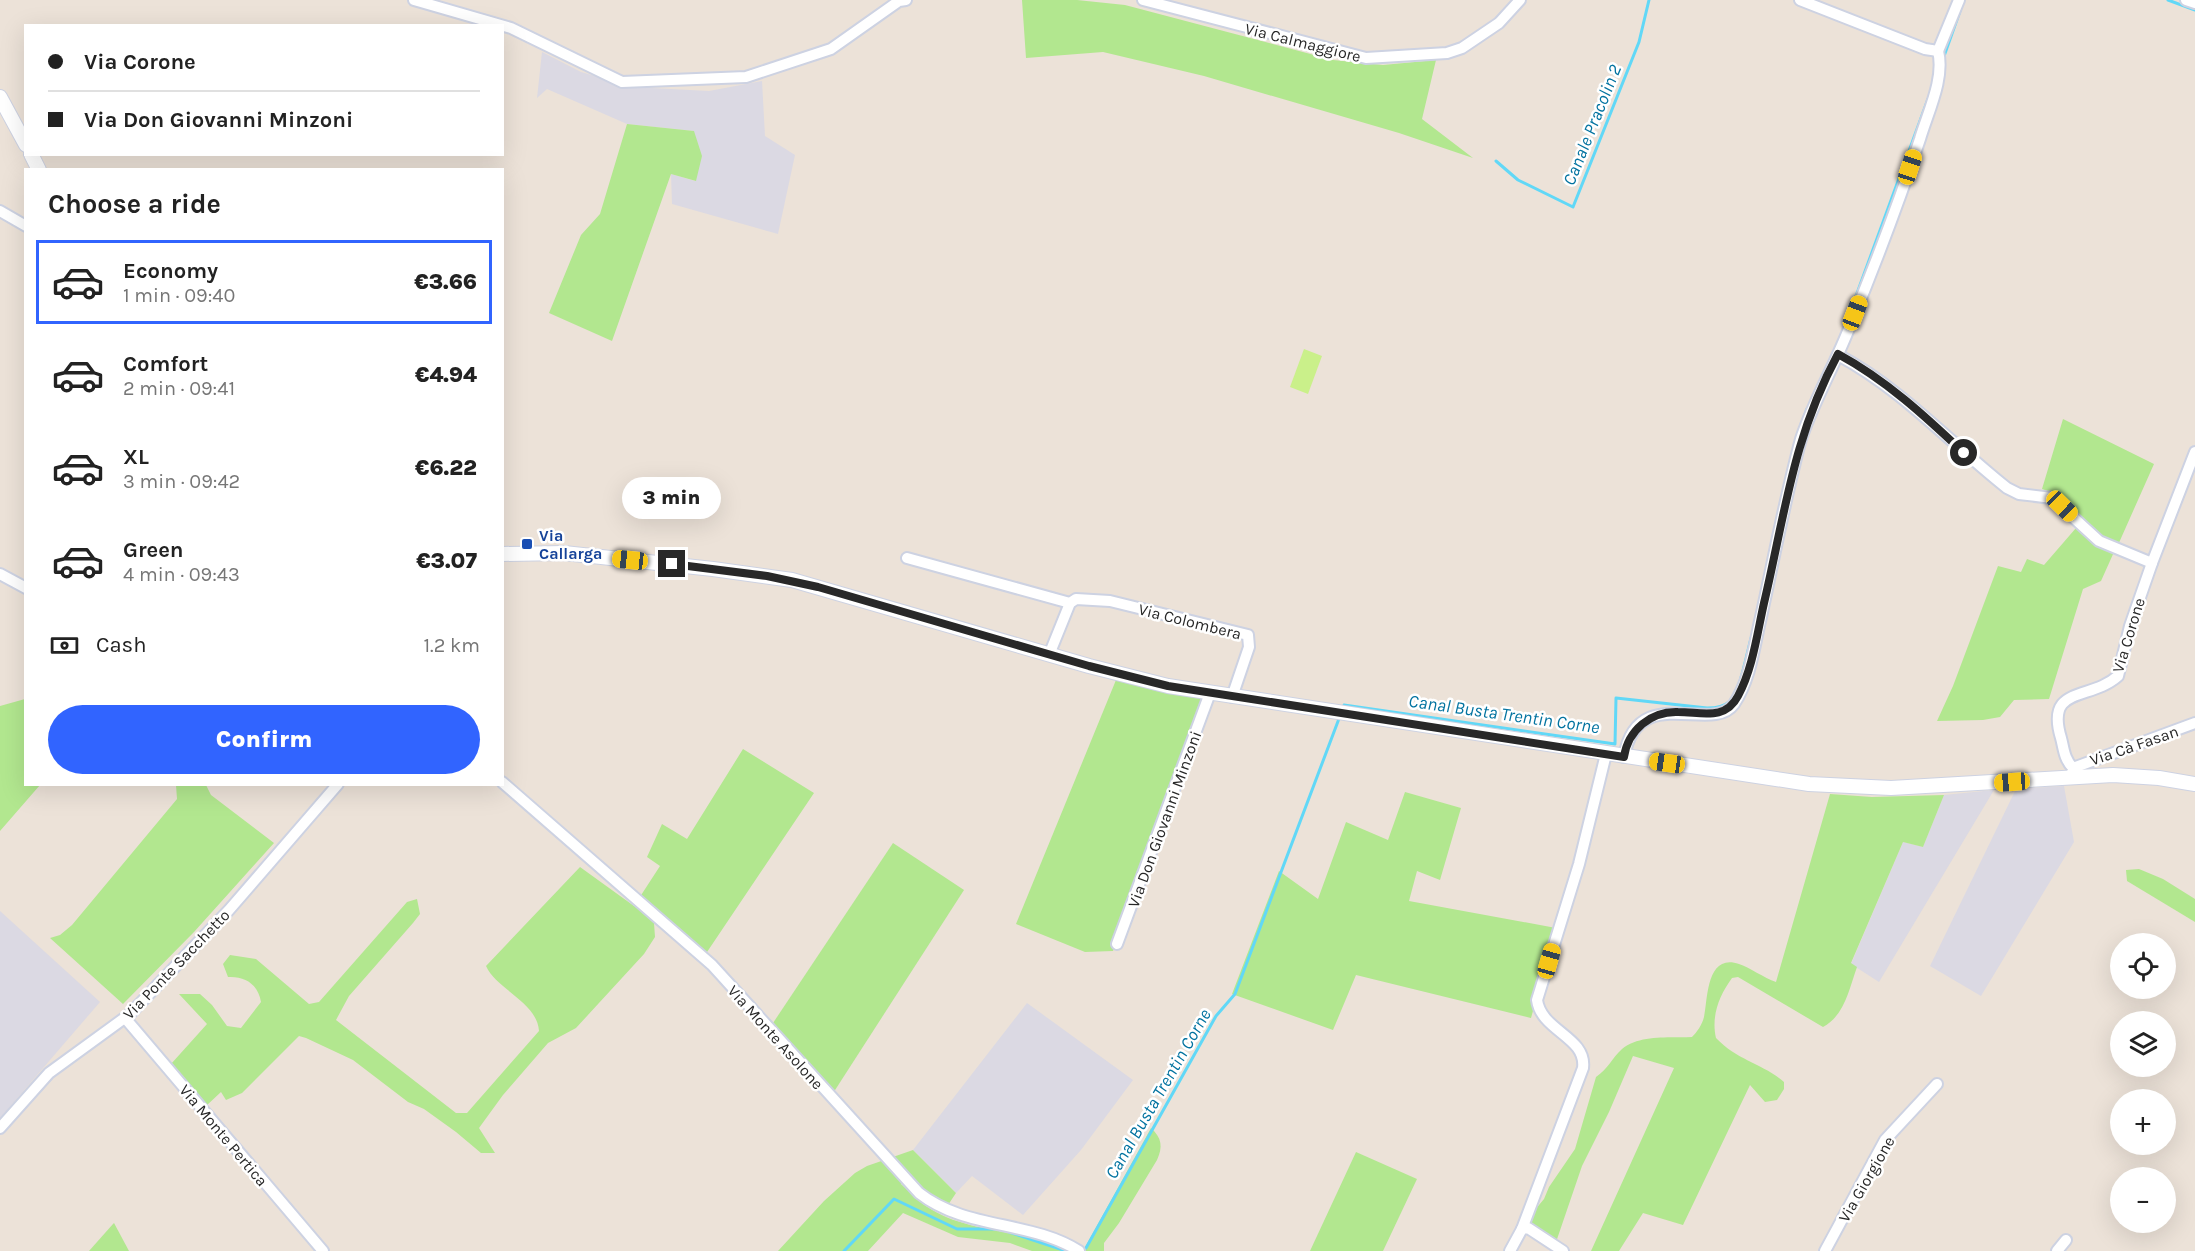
<!DOCTYPE html>
<meta charset="utf-8">
<style>
body{margin:0;font-family:Karla,sans-serif;background:#f2f2f2;color:#222;height:100vh;display:flex;flex-direction:column;font-size:22px;white-space:nowrap}
*{box-sizing:border-box;margin:0}
p{font-size:20px;color:#767676}
.icon{flex:none;width:33px;height:33px;fill:none;stroke:currentColor;stroke-width:2;stroke-linecap:round;stroke-linejoin:round}
.map{position:relative;flex:1;overflow:hidden}
.sheet{position:absolute;left:24px;top:168px;width:480px;height:618px;display:flex;flex-direction:column;background:#fff;border-radius:0px;box-shadow:0 6px 24px #0002}
.sheet>*{flex:none}
.hud{position:absolute;left:24px;top:24px;width:480px;height:132px;border-radius:0px;box-shadow:0 6px 24px #0002;display:grid;align-content:center;height:132px;padding:0 24px;background:#fff}
.fabs{position:absolute;left:2110px;top:933px;display:grid;gap:12px}
.fabs a{display:grid;place-items:center;width:66px;height:66px;border-radius:50%;background:#fff;box-shadow:0 6px 24px #0002;font-size:30px}
.end{position:absolute;width:27px;height:27px;margin:-14px;border:8px solid #282828;background:#fff;box-shadow:0 0 0 3px #fff}
.from{border-radius:50%}
.bubble{position:absolute;height:42px;border-radius:21px;background:#fff;box-shadow:0 6px 24px #0002;font-size:20px;font-weight:800;line-height:42px;text-align:center}
.car{position:absolute;width:18px;height:36px;margin:-18px -9px;border-radius:8px;box-shadow:0 0 4px 2px #0007;background:linear-gradient(#f5c518 24%,#345 0 40%,#f5c518 0 76%,#345 0 86%,#f5c518 0)}
.hud b{display:flex;align-items:center;gap:21px;height:57px;font-size:22px}
.hud b+b{border-top:2px solid #e0e0e0}
.hud i{width:15px;height:15px;background:#222}
ul{padding:0;list-style:none}
li{display:flex;align-items:center;gap:18px;height:84px;margin:0 12px 9px;padding:0 12px;border:3px solid transparent;border-radius:0px}
li div{flex:1}
li b{display:block;font-size:22px}
li em{font-style:normal;font-weight:800}
li.active{border-color:#3164ff}
li>.icon{width:54px;height:54px;stroke-width:1.5}
h2{padding:0 24px;font-size:27px;line-height:72px}
.pay{display:flex;align-items:center;gap:15px;height:66px;padding:0 24px;font-size:22px}
.pay p{margin-inline-start:auto}
.button{display:flex;gap:12px;margin-top:auto;padding:12px 24px}
.button a{flex:1;height:69px;border-radius:36px;background:#3164ff;color:#fff;font-size:24px;font-weight:800;line-height:69px;text-align:center}
.map>svg:first-child{display:block}
.industrial{fill:#dbd9e3}
.green{fill:#b2e78f}
.pitch{fill:#caf08a}
.lines{fill:none;stroke-linecap:round;stroke-linejoin:round}
.stream{stroke:#61d8f7;stroke-width:3}
.street-casing{stroke:#cdd2e2;stroke-width:14}
.secondary-casing{stroke:#cdd2e2;stroke-width:16}
.street{stroke:#fff;stroke-width:10}
.secondary{stroke:#fff;stroke-width:14}
.route{stroke:#282828;stroke-width:8}
.transit-dot{fill:#1a4fb4;stroke:#fff;stroke-width:2}
.labels{text-anchor:middle;stroke-width:5;stroke-linejoin:round;paint-order:stroke}
.street-label{font-size:16px;fill:#282828;stroke:#fff}
.transit-label{font-size:16px;font-weight:bold;fill:#164399;stroke:#fff;text-anchor:start}
.water-label{font-size:18px;font-style:italic;fill:#0373a0;stroke:#fff}
</style>
<div class="map">
<svg width="2195" height="1251" viewBox="0 0 2195 1251">
<rect width="100%" height="100%" fill="#ece2d8"/>
<g class="industrial">
<path d="M 542,52 L 581,72 L 633,87 L 709,91 L 762,81 L 765,136 L 795,155 L 778,234 L 672,204 L 671,174 L 695,181 L 694,131 L 627,124 L 547,89 L 537,98 Z"/>
<path d="M 2064,786 L 2074,842 L 1981,996 L 1930,966 L 2016,789 Z"/>
<path d="M 1994,790 L 1879,982 L 1851,964 L 1903,842 L 1923,847 L 1944,795 Z"/>
<path d="M 0,911 L 100,1002 L 0,1118 Z"/>
<path d="M 1027,1003 L 1133,1080 L 1081,1150 L 1023,1215 L 972,1176 L 956,1193 L 913,1150 Z"/>
</g>
<g class="green">
<path d="M 1022,0 L 1077,0 L 1125,5 L 1333,60 L 1383,65 L 1436,60 L 1422,119 L 1473,158 L 1399,133 L 1204,76 L 1103,52 L 1026,58 Z"/>
<path d="M 627,124 L 694,131 L 702,156 L 696,181 L 671,174 L 612,341 L 549,313 L 581,235 L 600,214 Z"/>
<path d="M 2063,419 L 2154,464 L 2118,545 C 2109,541 2099,538 2092,532 C 2074,515 2067,497 2042,489 Z"/>
<path d="M 2076,528 L 2092,542 L 2114,552 L 2101,581 L 2083,589 L 2049,699 L 2014,700 L 2000,717 L 1983,720 L 1937,721 L 1953,686 L 1998,566 L 2021,572 L 2027,559 L 2044,565 Z"/>
<path d="M 1116,680 L 1203,698 L 1113,951 L 1085,952 L 1016,924 Z"/>
<path d="M 25,699 L 26,784 L 40,785 L 0,831 L 0,706 Z"/>
<path d="M 743,749 L 814,793 L 703,958 L 648,915 L 654,923 L 655,937 L 644,954 L 576,1028 L 548,1043 L 503,1095 L 479,1128 L 495,1153 L 481,1153 L 456,1132 L 424,1109 L 408,1102 L 353,1060 L 306,1038 L 299,1036 L 242,1093 L 226,1100 L 221,1092 L 206,1106 L 171,1064 L 207,1024 L 179,994 L 200,994 L 212,1005 L 227,1026 L 241,1028 L 261,1002 C 258,984 245,976 228,977 L 223,964 L 230,955 L 256,959 L 309,1004 L 319,1002 L 407,902 L 417,899 L 420,914 L 413,923 L 349,996 L 336,1020 L 456,1113 L 467,1113 L 539,1031 C 537,1002 497,990 486,966 L 580,867 L 634,906 L 660,866 L 647,857 L 662,824 L 687,839 Z"/>
<path d="M 176,785 L 206,785 L 211,795 L 274,843 L 194,932 L 123,1004 L 50,938 L 60,935 L 72,925 L 177,799 Z"/>
<path d="M 1405,792 L 1461,808 L 1440,880 L 1417,871 L 1409,901 L 1556,928 L 1531,1018 L 1356,975 L 1333,1030 L 1232,994 L 1279,871 L 1318,899 L 1346,822 L 1388,840 Z"/>
<path d="M 1830,794 L 1872,797 L 1944,795 L 1923,847 L 1903,842 L 1851,963 L 1857,967 C 1849,989 1845,1015 1823,1027 L 1738,977 L 1732,978 C 1719,996 1711,1016 1716,1038 C 1738,1061 1762,1063 1784,1082 L 1784,1089 L 1777,1100 L 1765,1102 L 1750,1085 L 1683,1225 L 1643,1213 L 1619,1251 L 1591,1251 L 1674,1068 L 1633,1056 L 1609,1112 L 1582,1166 L 1555,1245 L 1524,1223 L 1544,1199 L 1549,1187 L 1575,1149 L 1596,1077 C 1608,1069 1612,1058 1622,1049 C 1640,1034 1671,1038 1692,1037 C 1697,1032 1702,1025 1704,1017 C 1708,999 1706,953 1739,964 C 1749,967 1764,978 1776,982 Z"/>
<path d="M 893,843 L 964,890 L 828,1101 L 767,1032 Z"/>
<path d="M 2139,869 L 2163,879 L 2195,899 L 2195,922 L 2127,881 L 2126,870 Z"/>
<path d="M 1151,1128 C 1162,1138 1163,1147 1157,1160 L 1119,1223 L 1104,1243 L 1104,1251 L 1083,1251 Z"/>
<path d="M 913,1150 L 956,1193 L 946,1208 L 905,1175 L 901,1184 C 909,1191 917,1200 926,1206 C 968,1235 1025,1228 1069,1251 L 1032,1251 L 1010,1243 L 958,1237 L 903,1213 L 868,1251 L 778,1251 L 824,1201 L 855,1173 L 867,1166 Z"/>
<path d="M 1356,1152 L 1417,1179 L 1383,1251 L 1310,1251 Z"/>
<path d="M 114,1223 L 129,1251 L 89,1251 L 113,1224 Z"/>
</g>
<path class="pitch" d="M 1304,349 L 1322,356 L 1308,394 L 1290,387 Z"/>
<g class="lines">
<g class="stream">
<path d="M 2168,0 L 2195,10"/>
<path d="M 1943,59 L 1960,11"/>
<path d="M 1496,161 L 1518,180 L 1573,207 L 1639,42 L 1649,0"/>
<path d="M 1852,307 L 1928,99"/>
<path d="M 1798,433 L 1807,409"/>
<path d="M 1343,710 L 1344,705 L 1615,744 L 1616,698 L 1707,708 C 1714,708 1724,707 1730,701 C 1741,690 1747,651 1752,635"/>
<path d="M 1009,1232 L 1066,1251"/>
<path d="M 1086,1248 L 1216,1016 L 1235,994 L 1340,716"/>
<path d="M 844,1251 L 894,1199 L 957,1229 L 1000,1229"/>
</g>
<defs>
<g id="street">
<path d="M 414,0 L 511,28 L 622,82 L 746,77 L 831,49 L 899,1 L 906,0"/>
<path d="M 1143,0 L 1366,58 L 1447,53 L 1462,48 L 1499,23 L 1520,0"/>
<path d="M 1800,0 L 1925,49 L 1938,51 L 1959,0"/>
<path d="M 2186,0 L 2195,3"/>
<path d="M 0,211 L 26,226"/>
<path d="M 1838,355 C 1902,389 1950,443 2007,488 L 2019,494 L 2052,498 L 2099,541 L 2152,563 L 2130,626 L 2118,676 C 2090,701 2045,685 2061,738 C 2064,749 2064,759 2073,768 L 2071,778"/>
<path d="M 907,558 L 1070,603"/>
<path d="M 2152,563 L 2195,452"/>
<path d="M 0,574 L 26,588"/>
<path d="M 1049,655 L 1070,603 L 1076,599 L 1110,601 L 1248,635 L 1249,647 L 1232,697"/>
<path d="M 1624,757 C 1637,681 1712,735 1734,704 C 1751,678 1754,646 1761,617 C 1774,558 1785,498 1801,439 C 1814,400 1835,365 1850,326 C 1875,265 1899,202 1920,139 C 1928,112 1945,78 1938,51"/>
<path d="M 2073,768 L 2195,723"/>
<path d="M 502,782 L 712,965 L 919,1193 C 966,1230 1030,1220 1079,1251"/>
<path d="M 1117,944 L 1210,693"/>
<path d="M 125,1018 L 323,1251"/>
<path d="M 0,1128 L 49,1073 L 130,1014 L 229,910 L 338,784"/>
<path d="M 1522,1229 L 1583,1068 C 1587,1037 1541,1031 1537,1000 L 1579,864 L 1606,754"/>
<path d="M 1510,1251 L 1522,1229 L 1528,1228 L 1563,1251"/>
<path d="M 1825,1251 L 1885,1140 L 1937,1084"/>
<path d="M 2057,1251 L 2066,1240"/>
</g>
<g id="secondary">
<path d="M 0,97 L 26,145"/>
<path d="M 31,154 L 39,170"/>
<path d="M 502,554 L 564,553 L 713,569 L 792,580 L 1089,666 L 1168,686 L 1809,784 L 1891,788 L 2113,775 L 2159,778 L 2195,784"/>
</g>
</defs>
<use href="#street" class="street-casing"/>
<use href="#secondary" class="secondary-casing"/>
<use href="#street" class="street"/>
<use href="#secondary" class="secondary"/>
</g>
<g class="lines">
<path class="route" d="M 672,564 L 767,576 L 818,587 L 1089,666 L 1168,686 L 1624,757 C 1628,730 1651,711 1678,712 C 1702,712 1725,721 1738,696 C 1753,668 1757,634 1764,603 C 1785,514 1793,437 1838,354 C 1886,380 1925,416 1964,453"/>
</g>
<rect class="transit-dot" x="521" y="538" width="12" height="12" rx="3"/>
<g class="labels">
<g class="street-label">
<text transform="translate(1303 42) rotate(14)" y="6">Via Calmaggiore</text>
<text transform="translate(1190 621) rotate(14)" y="6">Via Colombera</text>
<text transform="translate(2128 635) rotate(-73)" y="6">Via Corone</text>
<text transform="translate(2134 745) rotate(-19)" y="6">Via Cà Fasan</text>
<text transform="translate(1164 819) rotate(-70)" y="6">Via Don Giovanni Minzoni</text>
<text transform="translate(176 964) rotate(-46)" y="6">Via Ponte Sacchetto</text>
<text transform="translate(776 1037) rotate(48)" y="6">Via Monte Asolone</text>
<text transform="translate(224 1135) rotate(50)" y="6">Via Monte Pertica</text>
<text transform="translate(1866 1179) rotate(-60)" y="6">Via Giorgione</text>
</g>
<g class="transit-label">
<text x="539" y="541">Via<tspan x="539" dy="18">Callarga</tspan></text>
</g>
<g class="water-label">
<text transform="translate(1592 125) rotate(-68)" y="6">Canale Pracolin 2</text>
<text transform="translate(1504 714) rotate(8)" y="6">Canal Busta Trentin Corne</text>
<text transform="translate(1158 1094) rotate(-60)" y="6">Canal Busta Trentin Corne</text>
</g>
</g>
</svg>
<div class="fabs">
<a><svg class="icon" aria-label="locate" viewBox="0 0 24 24"><circle cx="12" cy="12" r="6"/><path d="M12 2v4M12 18v4M2 12h4M18 12h4"/></svg></a>
<a><svg class="icon" aria-label="layers" viewBox="0 0 24 24"><path d="M12 4l9 5-9 5-9-5zM3 14l9 5 9-5"/></svg></a>
<a>+</a>
<a>−</a>
</div>
<i class="end from" style="left:1964px;top:453px"></i>
<i class="end" style="left:672px;top:564px"></i>
<div class="bubble" style="left:622px;top:477px;width:99px">3 min</div>
<i class="car" style="left:1910px;top:167px;rotate:18deg"></i>
<i class="car" style="left:1855px;top:313px;rotate:21deg"></i>
<i class="car" style="left:2062px;top:506px;rotate:134deg"></i>
<i class="car" style="left:630px;top:560px;rotate:276deg"></i>
<i class="car" style="left:1667px;top:763px;rotate:278deg"></i>
<i class="car" style="left:2012px;top:782px;rotate:266deg"></i>
<i class="car" style="left:1549px;top:961px;rotate:16deg"></i>
<div class="hud">
<b><i class="from"></i>Via Corone</b>
<b><i></i>Via Don Giovanni Minzoni</b>
</div>
<section class="sheet">
<h2>Choose a ride</h2>
<ul>
<li class="active"><svg class="icon" aria-label="car" viewBox="0 0 24 24"><path d="M5 17H2v-5l4-1 3-4h7l3 4 3 1v5h-3M9 17h6M6 11h13"/><circle cx="7" cy="17" r="2"/><circle cx="17" cy="17" r="2"/></svg><div><b>Economy</b><p>1 min · 09:40</p></div><em>€3.66</em></li>
<li><svg class="icon" aria-label="car" viewBox="0 0 24 24"><path d="M5 17H2v-5l4-1 3-4h7l3 4 3 1v5h-3M9 17h6M6 11h13"/><circle cx="7" cy="17" r="2"/><circle cx="17" cy="17" r="2"/></svg><div><b>Comfort</b><p>2 min · 09:41</p></div><em>€4.94</em></li>
<li><svg class="icon" aria-label="car" viewBox="0 0 24 24"><path d="M5 17H2v-5l4-1 3-4h7l3 4 3 1v5h-3M9 17h6M6 11h13"/><circle cx="7" cy="17" r="2"/><circle cx="17" cy="17" r="2"/></svg><div><b>XL</b><p>3 min · 09:42</p></div><em>€6.22</em></li>
<li><svg class="icon" aria-label="car" viewBox="0 0 24 24"><path d="M5 17H2v-5l4-1 3-4h7l3 4 3 1v5h-3M9 17h6M6 11h13"/><circle cx="7" cy="17" r="2"/><circle cx="17" cy="17" r="2"/></svg><div><b>Green</b><p>4 min · 09:43</p></div><em>€3.07</em></li>
</ul>
<div class="pay"><svg class="icon" aria-label="cash" viewBox="0 0 24 24"><path d="M3 7h18v10H3z"/><circle cx="12" cy="12" r="2"/></svg>Cash<p>1.2 km</p></div>
<div class="button"><a>Confirm</a></div>
</section>
</div>
